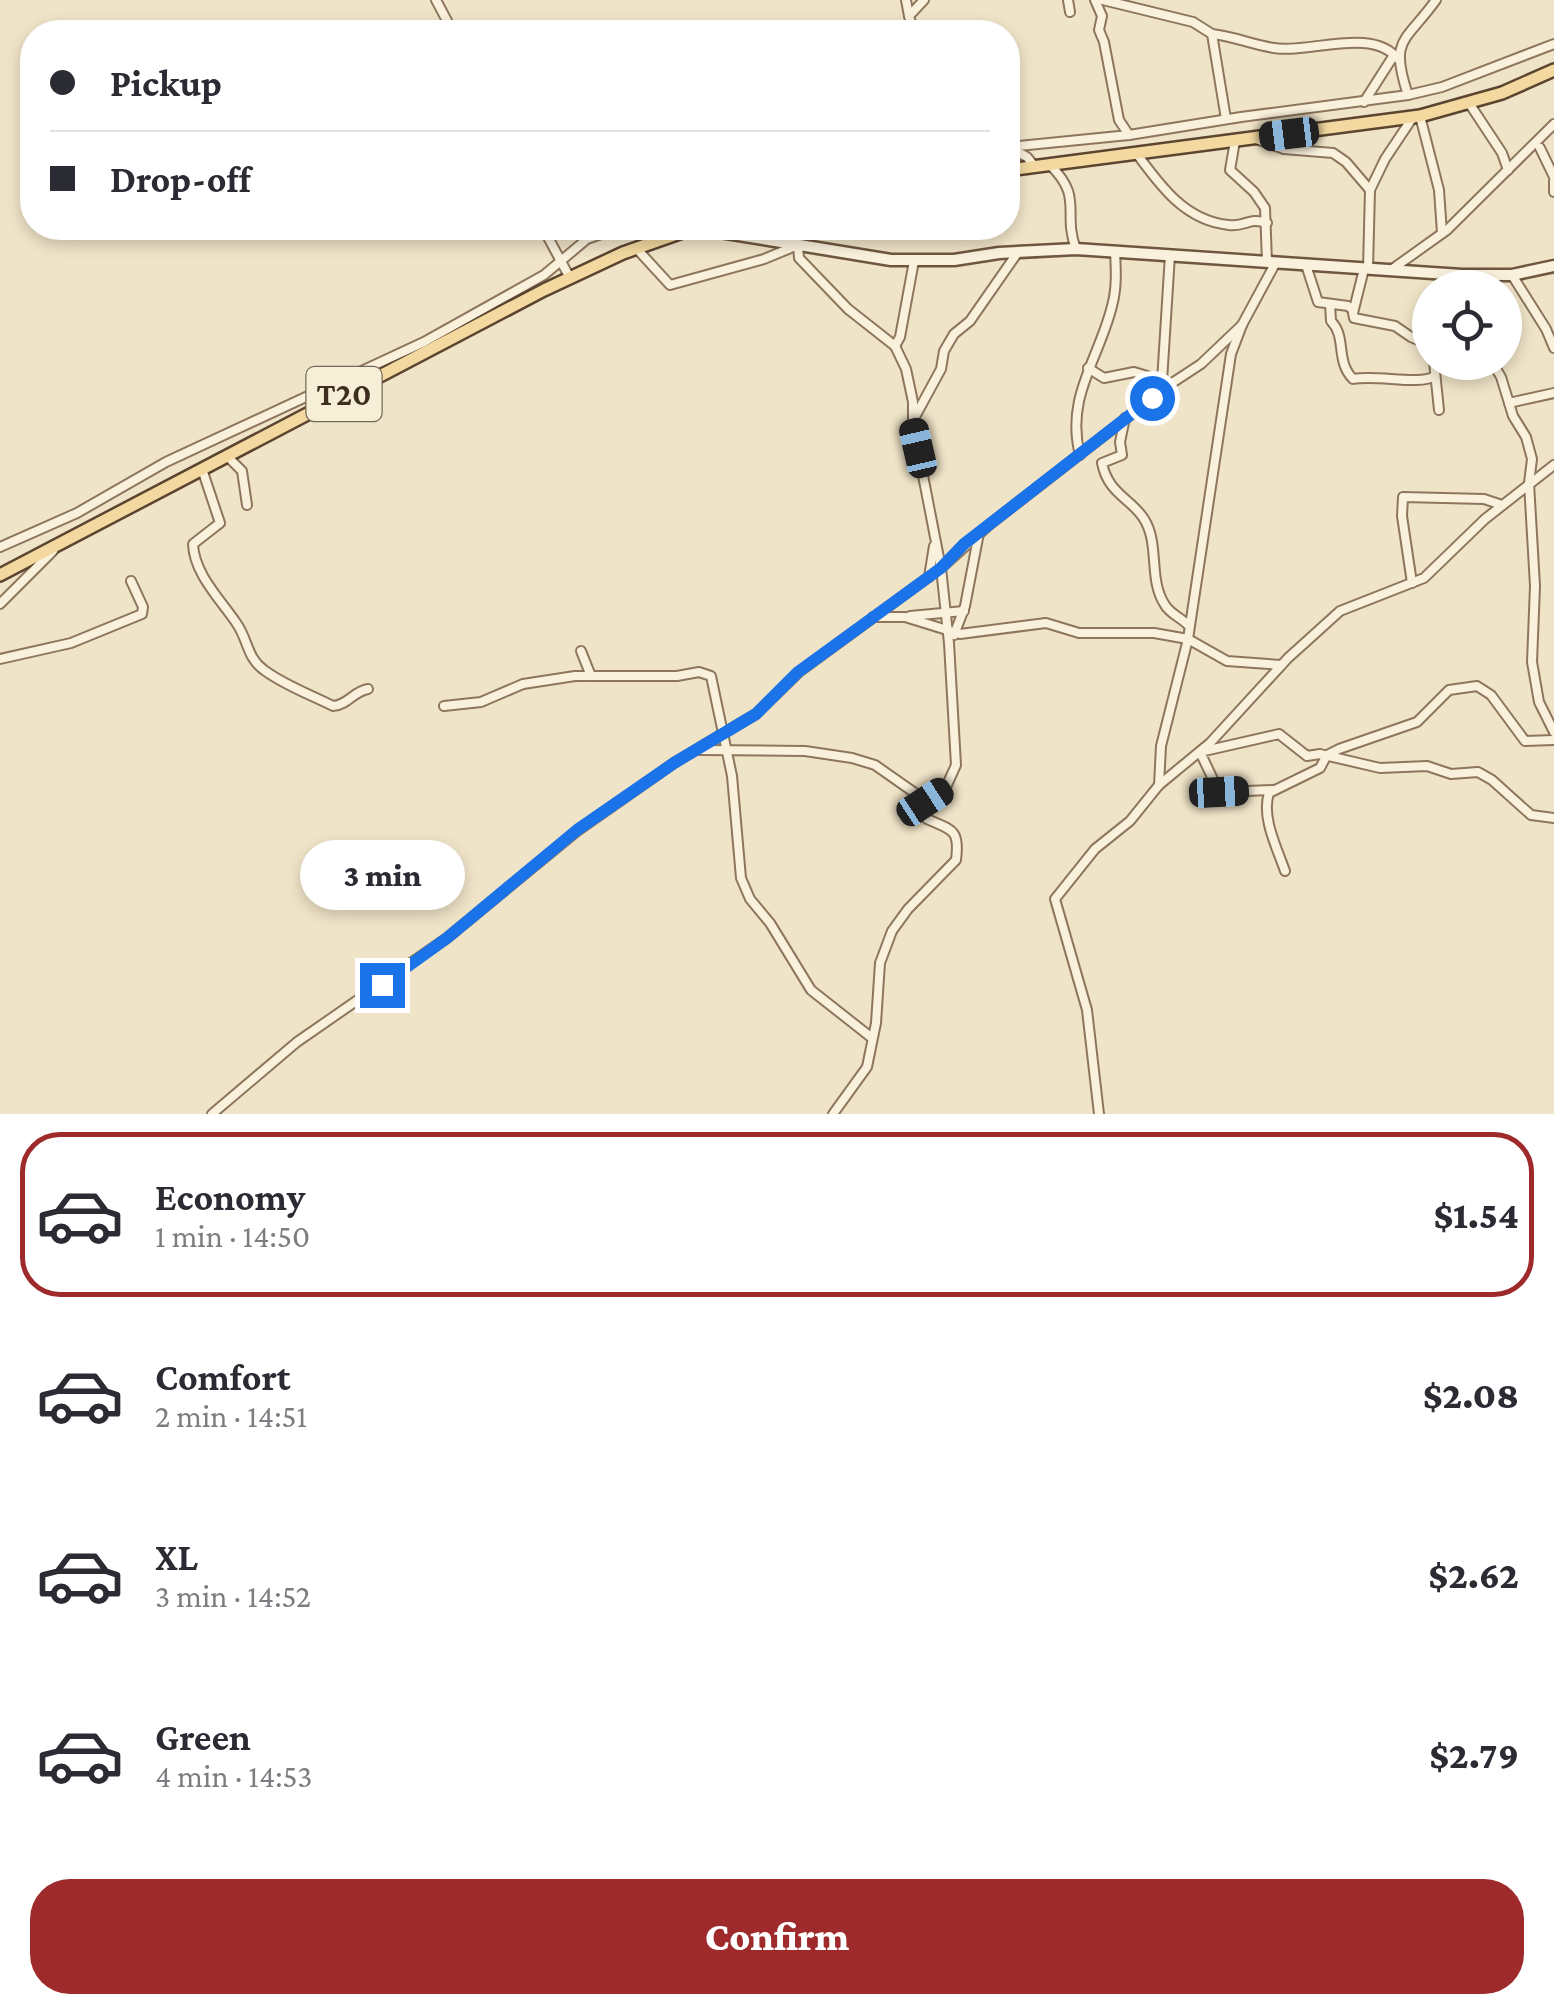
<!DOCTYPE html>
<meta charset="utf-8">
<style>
body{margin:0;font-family:"Crimson Pro",serif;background:#f7f7f7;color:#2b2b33;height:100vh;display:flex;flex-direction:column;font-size:38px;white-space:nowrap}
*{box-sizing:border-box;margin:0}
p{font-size:32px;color:#7c7c81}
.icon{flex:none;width:55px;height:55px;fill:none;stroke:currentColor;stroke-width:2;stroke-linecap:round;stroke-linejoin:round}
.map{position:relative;height:1114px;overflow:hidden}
.panel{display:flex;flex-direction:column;background:#fff;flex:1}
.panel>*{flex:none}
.guide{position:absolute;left:20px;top:20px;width:1000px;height:220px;border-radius:40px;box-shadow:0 5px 15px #0003;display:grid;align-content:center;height:220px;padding:0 30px;background:#fff}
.controls{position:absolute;left:1412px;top:270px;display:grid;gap:20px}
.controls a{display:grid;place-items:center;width:110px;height:110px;border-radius:50%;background:#fff;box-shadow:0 5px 15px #0003;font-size:50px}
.end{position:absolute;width:45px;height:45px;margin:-22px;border:12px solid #1a73e8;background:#fff;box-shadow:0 0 0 5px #fff}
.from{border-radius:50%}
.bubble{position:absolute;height:70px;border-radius:35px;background:#fff;box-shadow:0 5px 15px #0003;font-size:32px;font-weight:800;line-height:70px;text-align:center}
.car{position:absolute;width:30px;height:60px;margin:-30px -15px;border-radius:12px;box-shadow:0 0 8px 2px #0007;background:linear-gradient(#222 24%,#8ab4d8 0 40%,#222 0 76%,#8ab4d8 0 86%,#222 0)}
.guide b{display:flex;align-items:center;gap:35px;height:95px;font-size:38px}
.guide b+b{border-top:2px solid #e1e1e2}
.guide i{width:25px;height:25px;background:#2b2b33}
ul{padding:18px 0 0;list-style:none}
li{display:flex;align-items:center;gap:30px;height:165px;margin:0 20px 15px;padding:0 10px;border:5px solid transparent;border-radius:40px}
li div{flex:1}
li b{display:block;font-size:38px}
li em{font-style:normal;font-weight:800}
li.active{border-color:#9e2a2b}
li>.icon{width:90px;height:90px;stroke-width:1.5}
.button{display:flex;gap:20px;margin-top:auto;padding:20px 30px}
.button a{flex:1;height:115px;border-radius:40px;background:#9e2a2b;color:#fff;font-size:40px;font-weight:800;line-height:115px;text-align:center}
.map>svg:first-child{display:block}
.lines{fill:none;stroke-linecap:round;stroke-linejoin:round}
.street-casing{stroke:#8d765c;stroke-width:12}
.secondary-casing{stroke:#6f573f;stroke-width:15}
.primary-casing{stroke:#5b4430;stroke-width:16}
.street{stroke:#faf1dc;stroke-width:8}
.secondary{stroke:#faf1dc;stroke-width:10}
.primary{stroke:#f3d9a0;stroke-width:11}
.route{stroke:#1a73e8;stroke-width:12}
.labels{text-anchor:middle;stroke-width:9;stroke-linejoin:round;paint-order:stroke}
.shield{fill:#f7eed8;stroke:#756857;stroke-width:2.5}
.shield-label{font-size:32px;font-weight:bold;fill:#3d2e20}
</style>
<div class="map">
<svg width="1554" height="1114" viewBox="0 0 1554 1114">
<rect width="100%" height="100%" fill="#f0e4c8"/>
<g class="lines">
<defs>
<g id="street">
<path d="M 436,0 L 453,32"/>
<path d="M 906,0 L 909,16"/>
<path d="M 1068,0 L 1070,12"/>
<path d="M 1095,0 L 1102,16 L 1099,30 L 1104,42 L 1119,120 L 1129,135"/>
<path d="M 1103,0 L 1193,22 L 1212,34 L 1226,119"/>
<path d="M 914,32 L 909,16 L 924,0"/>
<path d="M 1212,34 C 1233,36 1253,45 1274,48 C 1310,54 1372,26 1398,59"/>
<path d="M 1408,95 C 1389,38 1405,43 1436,0"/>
<path d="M 1364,102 L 1394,55"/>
<path d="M 1469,103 L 1502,153 L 1508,170"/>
<path d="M 1420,116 L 1439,190 L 1442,233"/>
<path d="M 1256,139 L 1284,149 L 1333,153 L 1346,162 L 1370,190"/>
<path d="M 1235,141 L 1230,170 L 1254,192 L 1265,208 L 1267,262"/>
<path d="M 1009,147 L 1129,135 L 1241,117 L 1408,95 L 1442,87 L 1554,44"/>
<path d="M 1540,148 L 1554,177"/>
<path d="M 1012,149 L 1027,157 L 1035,167"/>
<path d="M 1137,154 C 1161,187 1186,221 1229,225 C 1246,227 1248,217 1267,223"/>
<path d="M 1050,165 C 1084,198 1062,212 1076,249"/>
<path d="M 1554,181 L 1554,192"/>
<path d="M 543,228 L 570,278"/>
<path d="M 637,249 L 670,285 L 764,259 L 798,245 L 799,258 L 848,309 L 895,346 L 906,369 L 913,402 L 913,424 L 941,568 L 949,643 L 956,765 L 946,787 L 925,802"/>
<path d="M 1306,265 L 1318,302 L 1348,306 L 1353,310"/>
<path d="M 1364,269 L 1353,313 L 1354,318 L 1395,326 L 1411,337 L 1430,345"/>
<path d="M 1368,269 L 1370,190 L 1385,159 L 1413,117"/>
<path d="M 1391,270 L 1447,230 L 1554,124"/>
<path d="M 1512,275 L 1546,329 L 1554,348"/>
<path d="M 1330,304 L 1331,321 C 1347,337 1335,361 1353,379 C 1377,374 1419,386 1435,376"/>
<path d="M 895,346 L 900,337 L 914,261"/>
<path d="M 1434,362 L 1439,410"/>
<path d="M 1492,362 L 1501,377 L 1513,416 L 1526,437 L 1532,459 L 1529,483 L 1535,586 L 1532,662 L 1539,702 L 1554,732"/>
<path d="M 1088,368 L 1104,378 L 1134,372 L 1167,382"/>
<path d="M 1162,381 L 1170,255"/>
<path d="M 1509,403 L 1554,393"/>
<path d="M 916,415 L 941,369 L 944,351 L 954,334 L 970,321 L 1018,252"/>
<path d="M 1125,418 L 1120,442 L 1122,455 L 1102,463 C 1108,494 1132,499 1144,519 C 1160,544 1148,580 1165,605 C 1170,614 1182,618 1189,626"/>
<path d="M 1080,455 C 1065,397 1099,359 1112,306 C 1117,288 1116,270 1115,252"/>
<path d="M 227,456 L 242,471 L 247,505"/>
<path d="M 202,469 L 220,523 L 193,544 C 194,574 221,600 237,624 C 248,640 247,658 264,670 C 284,685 311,695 333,706 C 348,705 354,691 368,689"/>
<path d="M 0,547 L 77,513 L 166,462 L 424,342 L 544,275 L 587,239 L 618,228"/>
<path d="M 929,577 L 934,546"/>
<path d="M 1412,583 L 1402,516 L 1403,497 L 1484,499 L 1502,505"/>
<path d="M 0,604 L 53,551"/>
<path d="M 910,616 L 964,611"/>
<path d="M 873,617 L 905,617 L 960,634 L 1046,623 L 1079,633 L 1154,633 L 1188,639 L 1227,661 L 1281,665"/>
<path d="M 954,635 L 965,606 L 979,533"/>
<path d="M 581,651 L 591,676"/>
<path d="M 0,659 L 71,643 L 142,614 L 143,607 L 131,581"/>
<path d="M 444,706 L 481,702 L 523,684 L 575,676 L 677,676 L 699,672 L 711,676 L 732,776 L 741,878 L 750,899 L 770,923 L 811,990 L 872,1038"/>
<path d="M 699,750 L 805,751 L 852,758 L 875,765 L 922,798 L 927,819 C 952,830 960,829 956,860 L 908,909 L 892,931 L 880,963 L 876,1023 L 867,1067 L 833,1114"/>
<path d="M 1159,785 L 1161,746 L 1188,639 L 1231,354 L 1242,325 L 1276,262"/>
<path d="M 1274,790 L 1219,792 L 1200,752 L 1279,734 L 1307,756 L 1320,754 L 1380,768 L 1427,766 L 1451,774 L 1478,772 L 1492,780 L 1531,815 L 1554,818"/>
<path d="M 1285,871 C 1277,848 1261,817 1269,793 L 1320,768 L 1327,755 L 1339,749 L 1417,722 L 1449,690 L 1477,686 L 1491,695 L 1525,741 L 1554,740"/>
<path d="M 212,1114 L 297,1042 L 447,938 L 577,831 L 674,763 L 756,714 L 799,672 L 941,568 L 989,525 L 1169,385 L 1201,364 L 1242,325"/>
<path d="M 1099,1114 L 1087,1010 L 1055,899 L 1095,849 L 1130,821 L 1159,785 L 1210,743 L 1288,658 L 1340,611 L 1424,578 L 1485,519 L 1554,465"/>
</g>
<path id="secondary" d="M 695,228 L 891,260 L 954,260 L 999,253 L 1076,249 L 1462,275 L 1512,275 L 1554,266"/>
<g id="primary">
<path d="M 1008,170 L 1420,116 L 1502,93 L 1554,70"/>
<path d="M 0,575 L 544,290 L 623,253 L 694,228"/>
</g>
</defs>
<use href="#street" class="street-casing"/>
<use href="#secondary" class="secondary-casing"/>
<use href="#primary" class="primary-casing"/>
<use href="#street" class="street"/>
<use href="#secondary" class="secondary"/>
<use href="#primary" class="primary"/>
</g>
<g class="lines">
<path class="route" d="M 382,985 L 447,938 L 577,830 L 674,763 L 756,714 L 798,672 L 941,568 L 964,544 L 1152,398"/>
</g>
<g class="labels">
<rect class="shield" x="306.5" y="367" width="75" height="54" rx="8"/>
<g class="shield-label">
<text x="344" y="405">T20</text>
</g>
</g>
</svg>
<div class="controls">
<a><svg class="icon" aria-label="locate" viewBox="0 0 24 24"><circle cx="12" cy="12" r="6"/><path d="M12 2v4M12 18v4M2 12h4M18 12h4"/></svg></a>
</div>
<i class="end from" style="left:1152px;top:398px"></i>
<i class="end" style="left:382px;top:985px"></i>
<div class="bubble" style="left:300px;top:840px;width:165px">3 min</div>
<i class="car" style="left:1289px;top:134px;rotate:263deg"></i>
<i class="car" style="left:918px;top:448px;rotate:347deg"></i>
<i class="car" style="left:1219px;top:792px;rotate:87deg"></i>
<i class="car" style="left:925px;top:802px;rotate:57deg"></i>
<div class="guide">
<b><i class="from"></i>Pickup</b>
<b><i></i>Drop-off</b>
</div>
</div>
<section class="panel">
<ul>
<li class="active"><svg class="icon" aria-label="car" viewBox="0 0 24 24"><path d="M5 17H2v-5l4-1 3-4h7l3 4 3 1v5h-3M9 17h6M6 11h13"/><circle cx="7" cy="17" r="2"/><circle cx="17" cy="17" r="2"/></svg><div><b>Economy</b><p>1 min · 14:50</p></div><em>$1.54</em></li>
<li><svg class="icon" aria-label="car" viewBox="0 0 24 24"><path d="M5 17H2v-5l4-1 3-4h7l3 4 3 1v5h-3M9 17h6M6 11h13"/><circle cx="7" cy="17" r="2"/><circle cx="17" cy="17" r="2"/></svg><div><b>Comfort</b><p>2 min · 14:51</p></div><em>$2.08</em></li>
<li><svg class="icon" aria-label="car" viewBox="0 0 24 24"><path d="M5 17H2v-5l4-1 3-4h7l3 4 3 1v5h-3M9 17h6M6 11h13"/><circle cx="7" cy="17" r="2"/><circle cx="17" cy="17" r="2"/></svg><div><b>XL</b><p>3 min · 14:52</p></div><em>$2.62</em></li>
<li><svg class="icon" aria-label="car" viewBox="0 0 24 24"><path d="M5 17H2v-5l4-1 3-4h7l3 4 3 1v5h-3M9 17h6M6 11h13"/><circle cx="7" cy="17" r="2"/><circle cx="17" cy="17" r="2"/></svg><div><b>Green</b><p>4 min · 14:53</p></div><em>$2.79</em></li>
</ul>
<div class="button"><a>Confirm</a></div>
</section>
